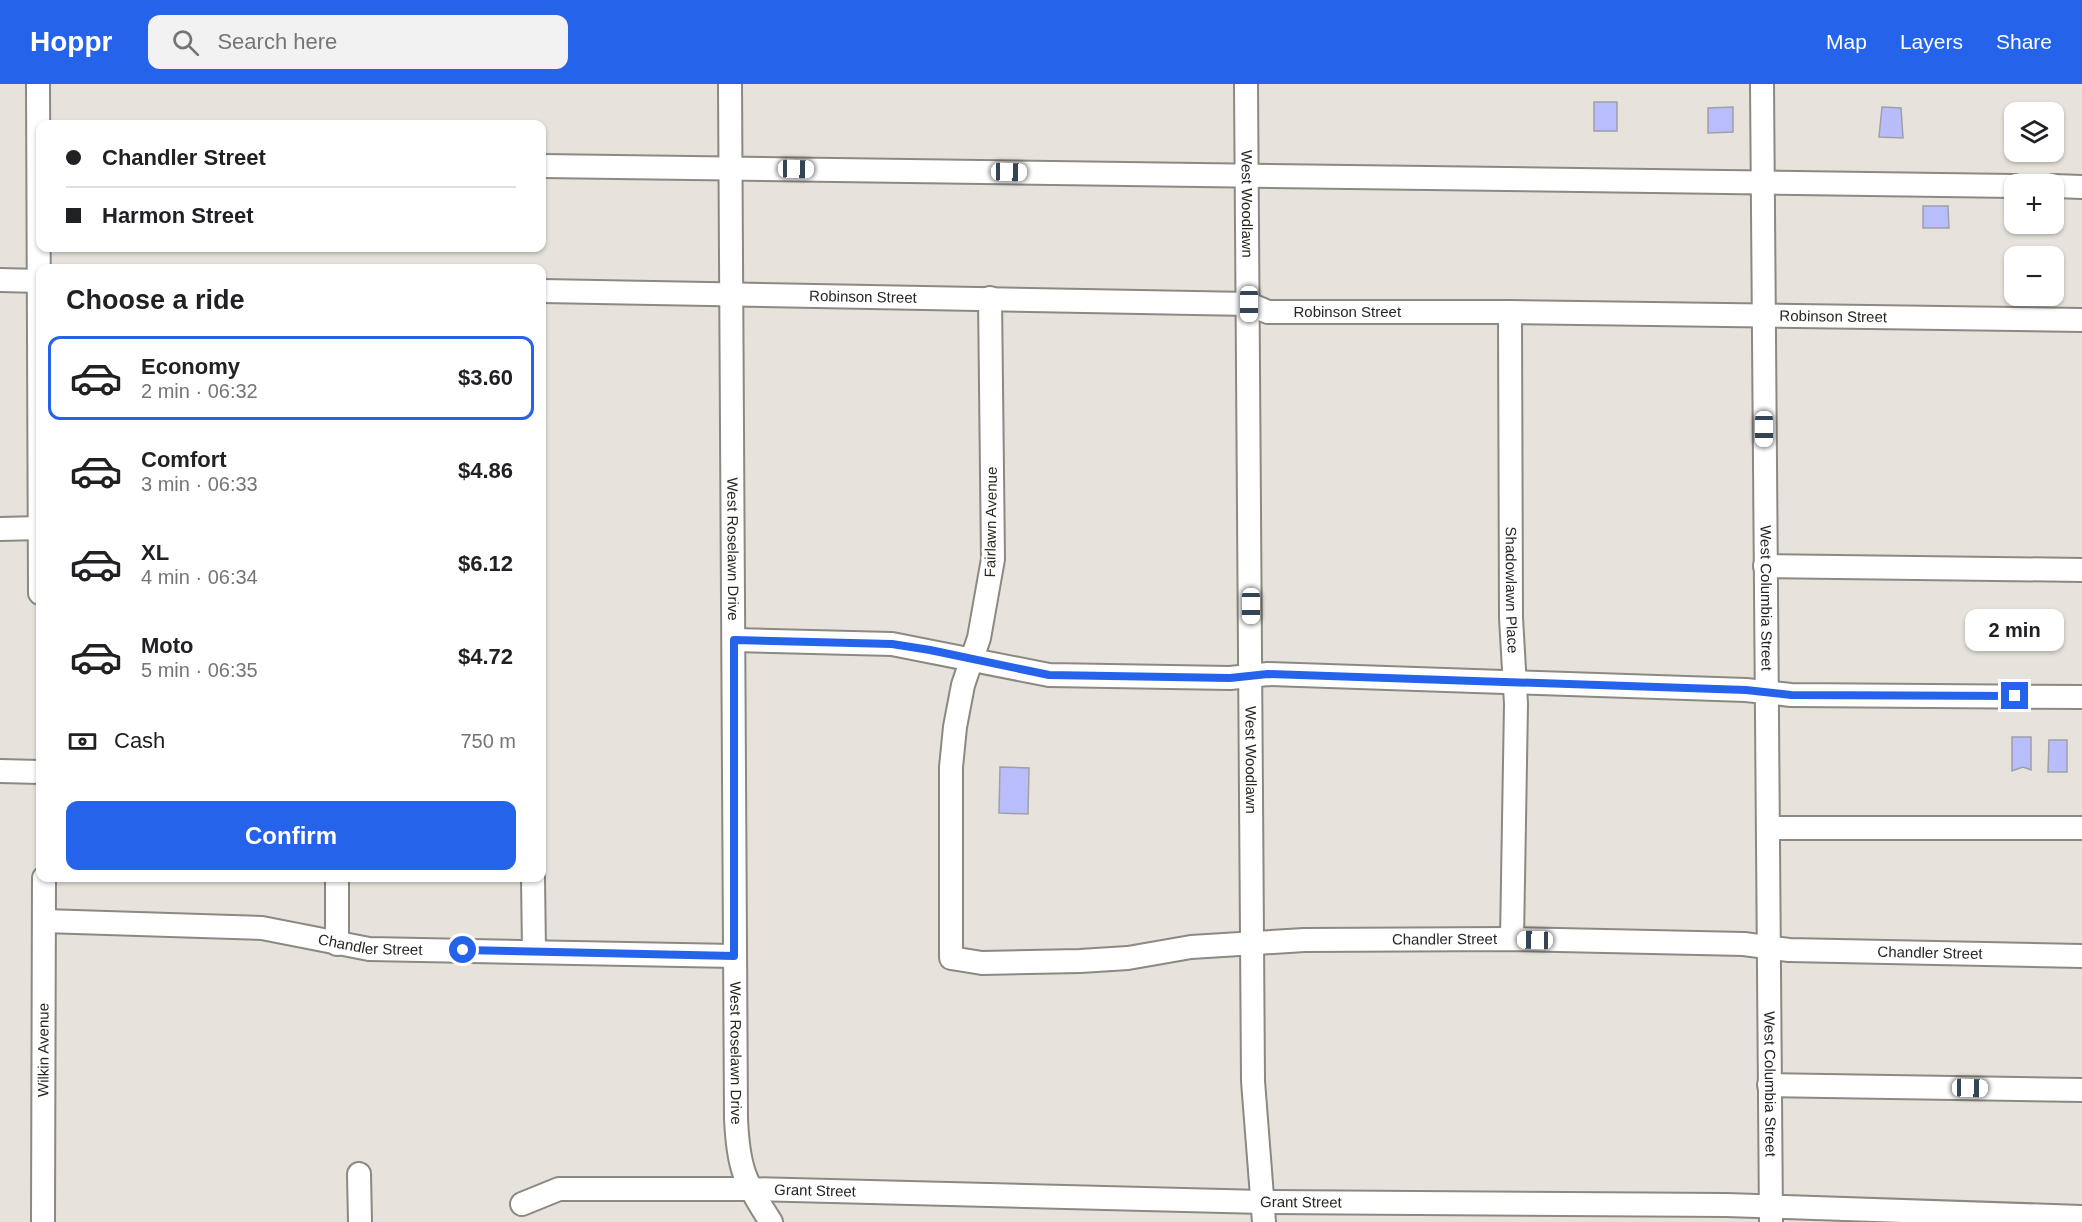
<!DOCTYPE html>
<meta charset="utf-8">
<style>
body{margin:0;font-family:Arial,sans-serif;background:#f2f2f2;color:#202124;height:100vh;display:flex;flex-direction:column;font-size:22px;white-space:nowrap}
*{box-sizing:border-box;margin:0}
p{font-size:20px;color:#757577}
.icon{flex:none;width:33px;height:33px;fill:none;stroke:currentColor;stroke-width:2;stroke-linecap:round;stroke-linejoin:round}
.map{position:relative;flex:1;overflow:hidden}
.sheet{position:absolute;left:36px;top:180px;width:510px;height:618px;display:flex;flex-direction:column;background:#fff;border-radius:12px;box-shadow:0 2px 4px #0004}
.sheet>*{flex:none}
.banner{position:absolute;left:36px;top:36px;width:510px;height:132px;border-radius:12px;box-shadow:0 2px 4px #0004;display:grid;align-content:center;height:132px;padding:0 30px;background:#fff}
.fabs{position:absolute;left:2004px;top:18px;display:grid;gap:12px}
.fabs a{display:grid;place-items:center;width:60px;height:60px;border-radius:12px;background:#fff;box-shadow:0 2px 4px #0004;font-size:30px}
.end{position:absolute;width:27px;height:27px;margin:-14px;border:8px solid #2563eb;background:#fff;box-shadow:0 0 0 3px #fff}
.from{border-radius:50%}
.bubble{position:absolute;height:42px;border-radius:12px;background:#fff;box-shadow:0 2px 4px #0004;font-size:20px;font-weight:600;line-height:42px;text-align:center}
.car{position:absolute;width:18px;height:36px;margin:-18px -9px;border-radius:8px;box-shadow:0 0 4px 2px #0007;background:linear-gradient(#fff 24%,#345 0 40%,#fff 0 76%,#345 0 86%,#fff 0)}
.banner b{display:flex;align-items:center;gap:21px;height:57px;font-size:22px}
.banner b+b{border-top:2px solid #e0e0e0}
.banner i{width:15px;height:15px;background:#202124}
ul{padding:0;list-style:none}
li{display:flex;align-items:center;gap:18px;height:84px;margin:0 12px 9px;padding:0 18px;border:3px solid transparent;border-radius:12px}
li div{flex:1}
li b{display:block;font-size:22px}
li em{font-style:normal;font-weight:600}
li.current{border-color:#2563eb}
li>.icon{width:54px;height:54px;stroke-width:1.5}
h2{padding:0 30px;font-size:27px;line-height:72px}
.pay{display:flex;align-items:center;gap:15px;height:66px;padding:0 30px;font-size:22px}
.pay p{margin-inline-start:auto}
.action{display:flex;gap:12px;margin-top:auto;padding:12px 30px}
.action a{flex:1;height:69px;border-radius:12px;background:#2563eb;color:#fff;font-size:24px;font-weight:600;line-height:69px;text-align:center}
header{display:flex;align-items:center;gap:36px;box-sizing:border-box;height:84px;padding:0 30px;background:#2563eb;color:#fff}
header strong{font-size:28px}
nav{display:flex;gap:33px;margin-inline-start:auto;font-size:21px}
.search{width:420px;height:54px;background:#f2f2f2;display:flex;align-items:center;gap:15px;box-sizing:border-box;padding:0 21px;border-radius:12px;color:#757577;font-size:22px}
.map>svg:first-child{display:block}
.building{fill:#b8befc;stroke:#9fa0a7;stroke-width:1.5}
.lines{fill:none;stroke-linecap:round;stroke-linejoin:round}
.minor-casing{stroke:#8c8882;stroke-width:26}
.minor{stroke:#fff;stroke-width:22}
.route{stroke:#2563eb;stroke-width:8}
.labels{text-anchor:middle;stroke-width:6;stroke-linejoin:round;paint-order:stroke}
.street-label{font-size:15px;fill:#272623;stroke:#fff}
</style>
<header>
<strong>Hoppr</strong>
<div class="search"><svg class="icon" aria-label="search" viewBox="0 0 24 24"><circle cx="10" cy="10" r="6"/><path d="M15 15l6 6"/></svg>Search here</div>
<nav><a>Map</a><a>Layers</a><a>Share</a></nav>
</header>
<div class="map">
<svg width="2082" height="1138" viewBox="0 0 2082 1138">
<rect width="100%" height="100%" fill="#e7e3dc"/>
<g class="building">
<rect x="1594" y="18" width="23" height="29"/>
<path d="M 1733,23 L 1733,48 L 1708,49 L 1708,24 Z"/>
<path d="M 1882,23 L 1901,24 L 1903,54 L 1879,53 Z"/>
<path d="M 1923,122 L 1948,122 L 1949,144 L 1923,144 Z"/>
<path d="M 2012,653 L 2031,653 L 2031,686 L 2023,683 L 2012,687 Z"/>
<path d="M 2049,656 L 2067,656 L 2067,688 L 2048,688 Z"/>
<path d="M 1000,683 L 1029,684 L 1028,730 L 999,729 Z"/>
</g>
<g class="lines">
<defs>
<g id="minor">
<path d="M 38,0 L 40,509"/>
<path id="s1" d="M 730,0 L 736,1034 C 738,1083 744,1097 771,1138"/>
<path id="s2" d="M 1246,0 L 1253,997 L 1264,1138"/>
<path id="s3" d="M 1762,0 L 1771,1138"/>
<path d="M 542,82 L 2014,102"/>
<path d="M 2054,102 L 2082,103"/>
<path d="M 0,196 L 40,197"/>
<path id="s4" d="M 542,207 L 1249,220 L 1268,228 L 1510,228 L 2082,236"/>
<path id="s5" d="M 990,214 L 993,475 L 979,554 L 963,601 L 955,643 L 951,683 L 951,874 L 982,879 L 1080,877 L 1128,874 L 1191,863 L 1304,856 L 1512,855 L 1744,860 L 1789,866 L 2082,872"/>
<path id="s6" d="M 1510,228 L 1511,534 L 1516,620 L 1512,855"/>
<path d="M 0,445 L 40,444"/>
<path d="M 1765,482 L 2082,486"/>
<path d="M 734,556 L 892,560 L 1049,591 L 1230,594 L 1268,590 L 1746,606 L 1791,611 L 2082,613"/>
<path d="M 0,687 L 40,688"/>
<path d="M 1768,744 L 2082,744"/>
<path d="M 533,794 L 534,867"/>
<path id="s7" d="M 44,837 L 262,844 L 369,865 L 734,872"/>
<path d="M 337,860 L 337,794"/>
<path d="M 1769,1001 L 2082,1006"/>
<path d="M 359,1090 L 360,1138"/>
<path id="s8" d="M 522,1120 L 559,1105 L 749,1105 L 1263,1118 L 1726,1121 L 2082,1133"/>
<path id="s9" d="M 43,1138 L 44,794"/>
</g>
</defs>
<use href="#minor" class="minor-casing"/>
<use href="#minor" class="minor"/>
</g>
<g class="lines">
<path class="route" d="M 463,866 L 734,872 L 734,556 L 892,560 L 930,566 L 1049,591 L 1230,594 L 1268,590 L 1746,606 L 1791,611 L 2015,612"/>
</g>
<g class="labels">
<g class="street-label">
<text dy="5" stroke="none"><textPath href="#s2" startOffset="120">West Woodlawn</textPath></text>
<text dy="5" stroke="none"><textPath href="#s4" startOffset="321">Robinson Street</textPath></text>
<text dy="5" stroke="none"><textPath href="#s4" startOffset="807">Robinson Street</textPath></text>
<text dy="5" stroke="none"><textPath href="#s4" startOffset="1293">Robinson Street</textPath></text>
<text transform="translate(991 438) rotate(-89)" y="5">Fairlawn Avenue</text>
<text dy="5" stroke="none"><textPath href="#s1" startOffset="465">West Roselawn Drive</textPath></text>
<text dy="5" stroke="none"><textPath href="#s6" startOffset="278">Shadowlawn Place</textPath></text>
<text dy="5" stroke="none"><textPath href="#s3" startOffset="514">West Columbia Street</textPath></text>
<text dy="5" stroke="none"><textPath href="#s2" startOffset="676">West Woodlawn</textPath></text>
<text dy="5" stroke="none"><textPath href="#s5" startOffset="1160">Chandler Street</textPath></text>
<text dy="5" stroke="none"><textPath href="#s7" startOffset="328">Chandler Street</textPath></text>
<text dy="5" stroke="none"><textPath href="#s5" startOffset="1646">Chandler Street</textPath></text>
<text dy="5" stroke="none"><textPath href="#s9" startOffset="172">Wilkin Avenue</textPath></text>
<text dy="5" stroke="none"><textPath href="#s1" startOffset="969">West Roselawn Drive</textPath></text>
<text dy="5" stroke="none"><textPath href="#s3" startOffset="1000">West Columbia Street</textPath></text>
<text dy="5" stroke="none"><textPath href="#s8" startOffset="296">Grant Street</textPath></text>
<text dy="5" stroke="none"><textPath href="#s8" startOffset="782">Grant Street</textPath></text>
</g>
</g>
</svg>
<div class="fabs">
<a><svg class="icon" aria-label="layers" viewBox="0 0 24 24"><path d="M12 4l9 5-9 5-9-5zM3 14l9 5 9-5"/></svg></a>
<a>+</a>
<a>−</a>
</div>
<i class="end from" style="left:463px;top:866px"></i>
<i class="end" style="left:2015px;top:612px"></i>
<div class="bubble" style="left:1965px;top:525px;width:99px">2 min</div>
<i class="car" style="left:796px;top:85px;rotate:91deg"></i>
<i class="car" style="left:1009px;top:88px;rotate:91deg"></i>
<i class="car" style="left:1249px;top:220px;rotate:180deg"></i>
<i class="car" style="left:1764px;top:345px;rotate:180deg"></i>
<i class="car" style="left:1251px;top:522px;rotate:180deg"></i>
<i class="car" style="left:1535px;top:856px;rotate:271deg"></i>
<i class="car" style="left:1970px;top:1004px;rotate:91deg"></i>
<div class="banner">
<b><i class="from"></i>Chandler Street</b>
<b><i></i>Harmon Street</b>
</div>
<section class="sheet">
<h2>Choose a ride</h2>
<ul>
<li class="current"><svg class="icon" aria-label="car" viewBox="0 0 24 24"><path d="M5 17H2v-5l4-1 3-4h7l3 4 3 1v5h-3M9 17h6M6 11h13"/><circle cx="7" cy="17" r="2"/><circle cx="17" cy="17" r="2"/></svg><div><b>Economy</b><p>2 min · 06:32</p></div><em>$3.60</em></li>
<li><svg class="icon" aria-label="car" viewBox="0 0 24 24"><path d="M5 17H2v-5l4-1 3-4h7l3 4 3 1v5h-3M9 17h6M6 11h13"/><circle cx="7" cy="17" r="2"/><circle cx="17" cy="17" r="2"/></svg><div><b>Comfort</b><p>3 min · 06:33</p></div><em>$4.86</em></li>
<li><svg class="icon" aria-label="car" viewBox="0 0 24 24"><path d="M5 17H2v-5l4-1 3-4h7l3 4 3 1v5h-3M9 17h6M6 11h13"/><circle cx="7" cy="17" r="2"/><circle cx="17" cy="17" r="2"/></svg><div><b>XL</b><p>4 min · 06:34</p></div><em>$6.12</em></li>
<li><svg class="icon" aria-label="car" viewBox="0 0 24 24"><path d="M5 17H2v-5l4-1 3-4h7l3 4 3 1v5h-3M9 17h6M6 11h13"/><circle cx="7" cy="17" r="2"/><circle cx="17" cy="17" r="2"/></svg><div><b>Moto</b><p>5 min · 06:35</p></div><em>$4.72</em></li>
</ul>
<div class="pay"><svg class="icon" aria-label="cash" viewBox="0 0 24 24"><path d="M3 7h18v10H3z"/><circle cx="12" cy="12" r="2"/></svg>Cash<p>750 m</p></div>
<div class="action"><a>Confirm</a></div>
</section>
</div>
